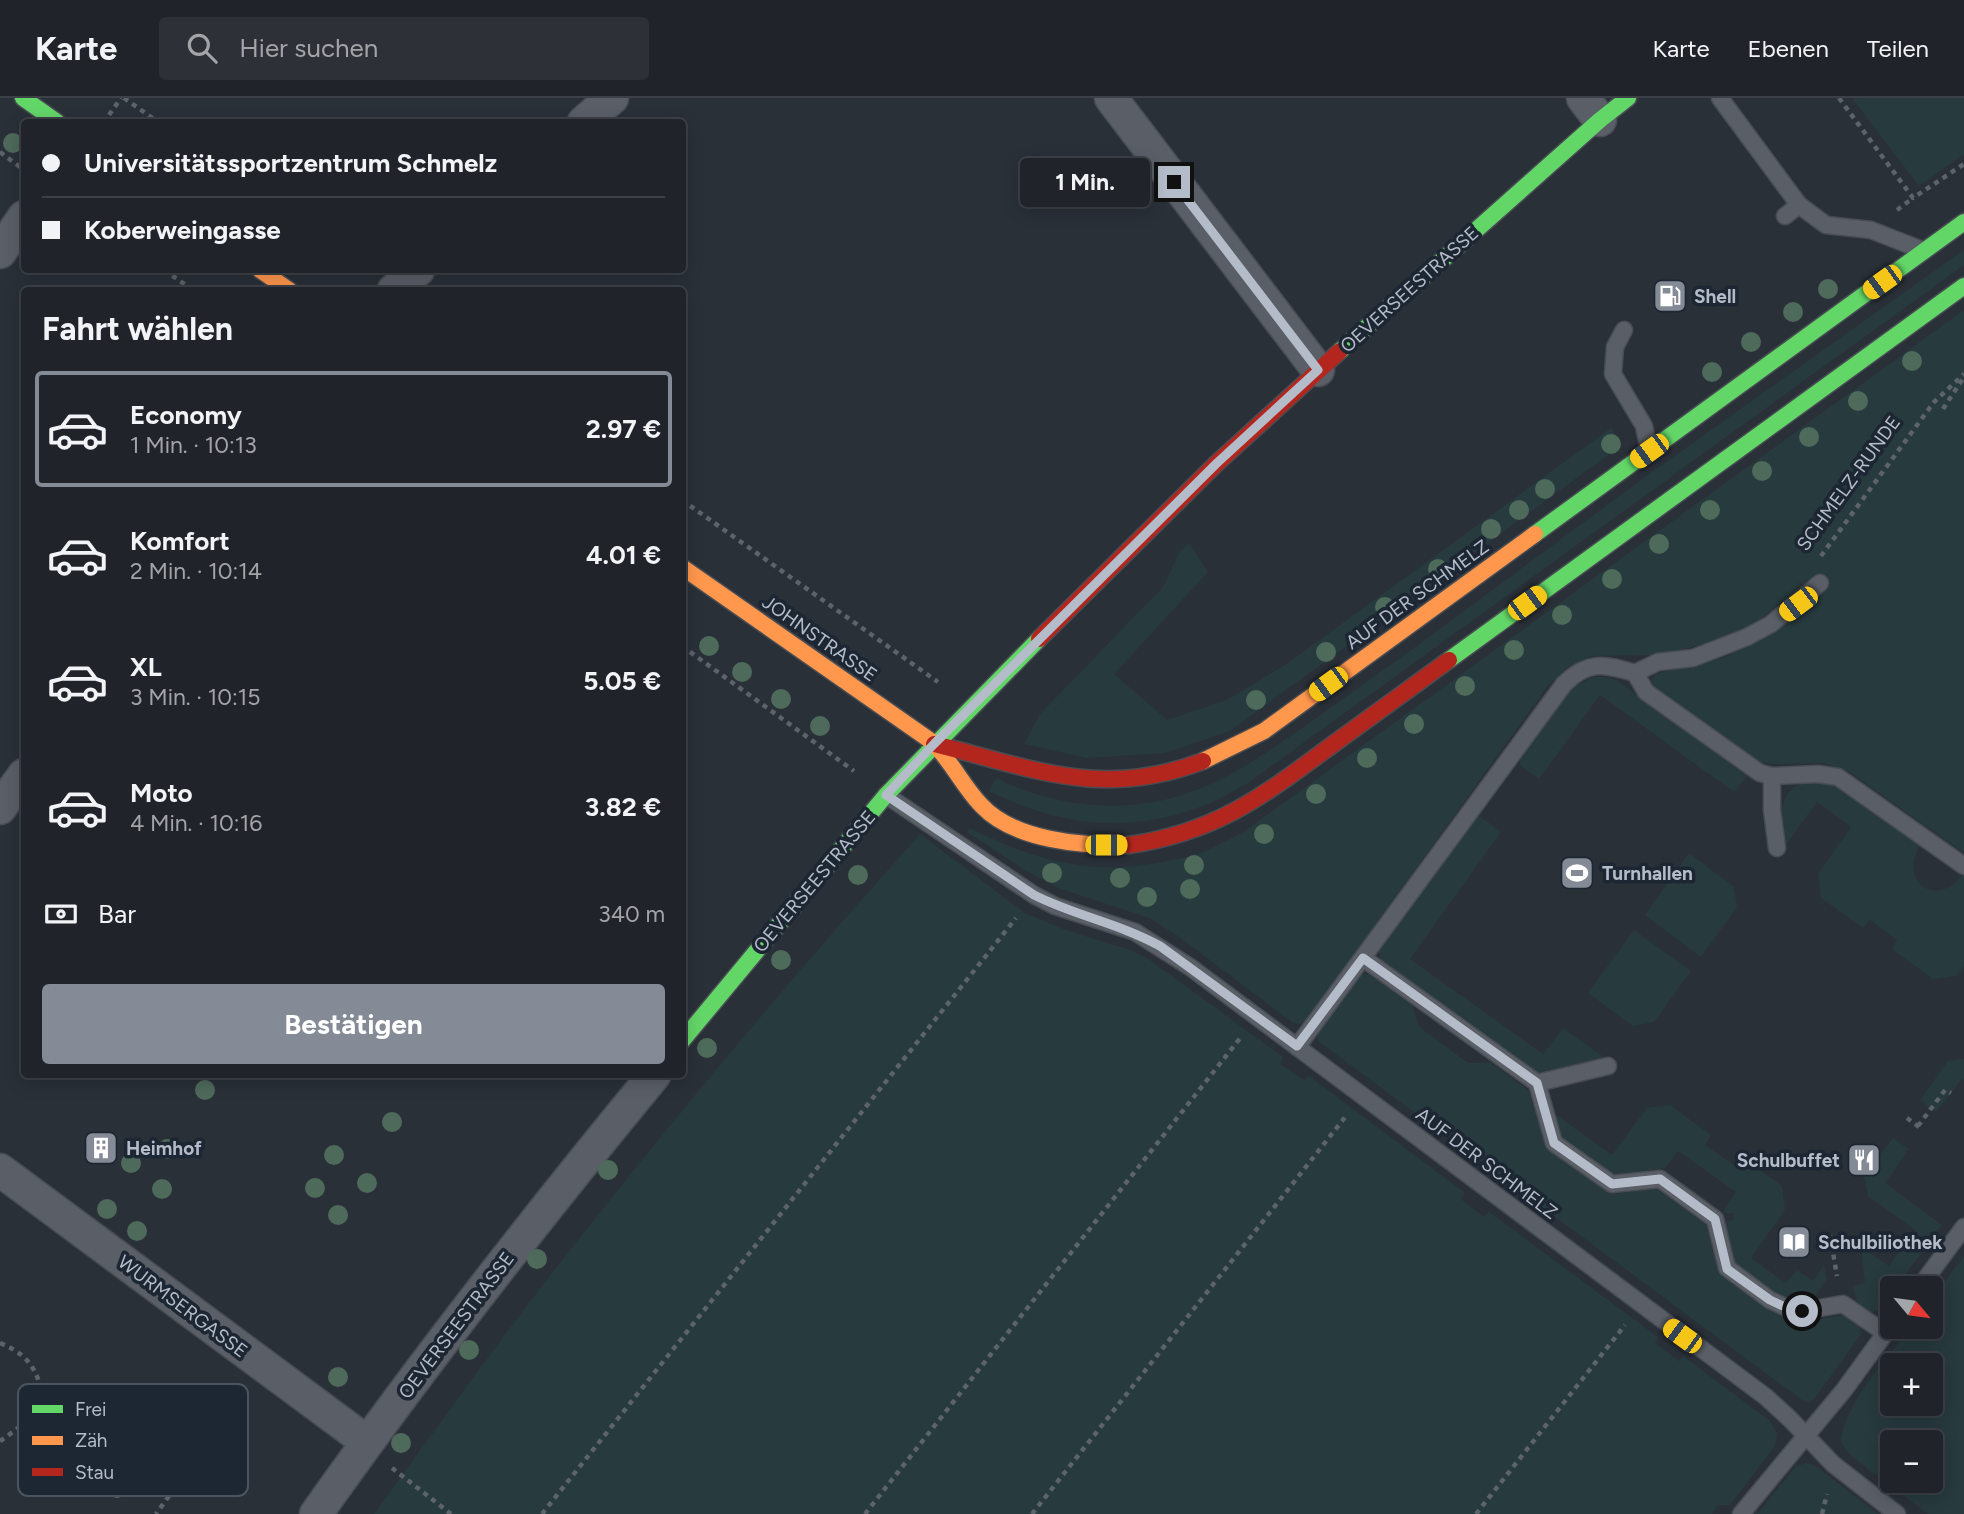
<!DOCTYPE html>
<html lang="de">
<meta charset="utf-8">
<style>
body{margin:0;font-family:Figtree,sans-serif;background:#2d3036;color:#f1f3f6;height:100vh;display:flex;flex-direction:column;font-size:26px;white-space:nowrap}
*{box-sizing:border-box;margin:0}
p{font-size:23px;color:#a2a4a8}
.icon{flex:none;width:38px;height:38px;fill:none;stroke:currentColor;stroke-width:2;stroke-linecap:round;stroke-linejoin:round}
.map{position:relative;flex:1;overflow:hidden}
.details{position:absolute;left:21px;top:189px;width:665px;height:791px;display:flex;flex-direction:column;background:#20242a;border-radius:7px;box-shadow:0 4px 18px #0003,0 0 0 2px #3d4147}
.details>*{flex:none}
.hud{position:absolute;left:21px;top:21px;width:665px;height:154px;border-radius:7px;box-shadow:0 4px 18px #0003,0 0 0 2px #3d4147;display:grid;align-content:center;height:154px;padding:0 21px;background:#20242a}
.needle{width:46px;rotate:119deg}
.fabs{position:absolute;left:1880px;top:1178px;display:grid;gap:14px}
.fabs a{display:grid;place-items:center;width:63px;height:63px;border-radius:7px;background:#20242a;box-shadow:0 4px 18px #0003,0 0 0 2px #3d4147;font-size:35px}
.end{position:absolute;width:32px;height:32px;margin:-16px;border:9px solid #b4bcc9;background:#111;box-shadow:0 0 0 4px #111}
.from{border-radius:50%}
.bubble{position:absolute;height:49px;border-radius:7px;background:#20242a;box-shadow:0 4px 18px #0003,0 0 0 2px #3d4147;font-size:23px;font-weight:700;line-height:49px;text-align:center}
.car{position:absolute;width:21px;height:42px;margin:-21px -10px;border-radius:9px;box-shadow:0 0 5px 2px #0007;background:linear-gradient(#f5c518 24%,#345 0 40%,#f5c518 0 76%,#345 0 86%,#f5c518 0)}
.hud b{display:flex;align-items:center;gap:24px;height:66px;font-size:26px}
.hud b+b{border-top:2px solid #3d4147}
.hud i{width:18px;height:18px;background:#f1f3f6}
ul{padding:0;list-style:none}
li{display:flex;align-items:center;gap:21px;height:116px;margin:0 14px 10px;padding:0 7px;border:4px solid transparent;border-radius:7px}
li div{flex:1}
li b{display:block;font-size:26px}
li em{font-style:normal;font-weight:700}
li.current{border-color:#848b96}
li>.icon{width:63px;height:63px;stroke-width:1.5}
h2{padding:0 21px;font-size:32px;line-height:84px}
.pay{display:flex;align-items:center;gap:18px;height:77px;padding:0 21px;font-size:26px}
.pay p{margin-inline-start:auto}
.primary-button{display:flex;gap:14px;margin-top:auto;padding:14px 21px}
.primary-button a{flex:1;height:80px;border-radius:7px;background:#848b96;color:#fff;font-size:28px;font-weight:700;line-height:80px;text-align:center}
header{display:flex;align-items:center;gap:42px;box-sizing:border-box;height:98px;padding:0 35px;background:#20242a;border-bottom:2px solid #3d4147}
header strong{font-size:33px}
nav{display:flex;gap:38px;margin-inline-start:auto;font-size:24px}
.search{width:490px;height:63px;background:#2d3036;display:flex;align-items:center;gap:18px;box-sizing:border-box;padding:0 24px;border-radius:7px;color:#a2a4a8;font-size:26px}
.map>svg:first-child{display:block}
.green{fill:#273a3e;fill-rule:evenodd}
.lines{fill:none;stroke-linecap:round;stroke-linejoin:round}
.lane-casing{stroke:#484c53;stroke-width:19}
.street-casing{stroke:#484c53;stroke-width:35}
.fast-casing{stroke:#484c53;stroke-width:19}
.slow-casing{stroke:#484c53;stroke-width:19}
.jam-casing{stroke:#484c53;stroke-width:19}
.path{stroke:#5d636a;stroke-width:4.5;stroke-dasharray:5 5;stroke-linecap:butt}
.lane{stroke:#5a5e66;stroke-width:16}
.street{stroke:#5a5e66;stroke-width:32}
.fast{stroke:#63d668;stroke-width:16}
.slow{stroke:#ff974d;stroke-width:16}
.jam{stroke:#b3261e;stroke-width:16}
.tree{fill:#4e6a5a}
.route{stroke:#b4bcc9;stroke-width:9}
.labels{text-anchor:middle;stroke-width:7;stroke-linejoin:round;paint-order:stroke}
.street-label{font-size:19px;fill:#b4bcc9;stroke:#1d2633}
.poi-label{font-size:19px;font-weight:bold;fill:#b4bcc9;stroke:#1d2633;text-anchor:start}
.key{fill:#1d2633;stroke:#4a5360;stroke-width:2}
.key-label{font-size:19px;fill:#b4bcc9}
</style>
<header>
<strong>Karte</strong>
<div class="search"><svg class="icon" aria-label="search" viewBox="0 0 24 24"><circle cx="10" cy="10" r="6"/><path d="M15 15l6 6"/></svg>Hier suchen</div>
<nav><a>Karte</a><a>Ebenen</a><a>Teilen</a></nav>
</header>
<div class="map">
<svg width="1964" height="1416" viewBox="0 0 1964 1416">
<rect width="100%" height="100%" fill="#2a3038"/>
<g class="green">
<path d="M 1852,0 L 1964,0 L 1964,56 L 1919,88 Z"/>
<path d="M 1964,152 L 1964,167 L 1248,685 C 1233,693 1216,704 1200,709 C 1125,736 1059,728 989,693 L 996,680 C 1056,710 1127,717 1191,694 C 1237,678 1275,648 1315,621 C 1379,575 1443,529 1506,482 C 1656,369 1811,261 1964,152 Z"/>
<path d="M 1964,212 L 1964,755 L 1848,673 L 1824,665 L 1773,666 L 1761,664 L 1750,659 L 1654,588 L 1651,583 L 1655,576 L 1723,560 L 1771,536 L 1828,491 L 1813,479 L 1760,522 L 1724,540 L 1689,550 L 1655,557 L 1591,558 L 1568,569 L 1547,589 L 1321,902 L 1306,922 L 1300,926 L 1293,925 L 1178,838 L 1149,820 L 1058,790 L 1025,772 L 967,734 L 970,730 C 1036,763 1092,779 1167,763 C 1177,761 1188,760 1198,756 C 1213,750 1227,742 1242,735 Z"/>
<path d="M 1611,330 L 1622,347 L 1230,633 L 1165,655 L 1087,660 L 1024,646 L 1040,616 L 1163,489 L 1180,453 L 1189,445 L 1208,474 L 1114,576 L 1167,622 L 1227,602 L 1285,567 Z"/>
<path d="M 1593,579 L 1605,579 L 1616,582 L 1747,678 L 1734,694 L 1600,597 L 1539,681 L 1521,668 L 1519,661 L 1572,590 Z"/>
<path d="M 1816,683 L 1834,686 L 1845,692 L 1920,747 C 1898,786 1938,810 1962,777 L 1964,778 L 1964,868 L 1956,878 L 1933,881 L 1892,851 L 1897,842 L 1870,822 L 1863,830 L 1821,800 L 1818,776 L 1851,729 L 1817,704 L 1784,749 C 1781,718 1775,686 1816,683 Z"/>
<path d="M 1481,719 L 1501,734 L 1410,861 L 1543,956 L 1563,930 L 1608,962 L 1537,975 L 1381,862 L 1378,853 L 1474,720 Z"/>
<path d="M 920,736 L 1025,815 L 1063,831 L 1130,852 L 1150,862 L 1283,959 L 1280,966 L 1304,982 L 1309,978 L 1465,1095 L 1461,1101 L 1484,1119 L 1489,1114 L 1658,1239 L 1655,1245 L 1679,1263 L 1683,1258 L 1770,1323 L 1777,1335 L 1775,1348 L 1730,1407 L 1718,1407 L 1712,1416 L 374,1416 C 443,1321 512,1224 586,1132 C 693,997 804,865 920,736 Z"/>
<path d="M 1689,755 L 1734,789 L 1737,809 L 1701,859 L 1645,817 Z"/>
<path d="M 1634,832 L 1691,873 L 1654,924 L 1633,928 L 1588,895 Z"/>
<path d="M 1365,876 L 1370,877 L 1413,908 L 1418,926 L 1422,931 L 1468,965 L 1491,965 L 1528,992 L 1548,1049 L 1608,1095 L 1614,1096 L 1652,1090 L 1658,1092 L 1709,1129 L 1720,1176 C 1748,1197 1774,1222 1812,1222 C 1823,1222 1833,1217 1845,1218 L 1860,1228 L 1861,1236 L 1814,1301 L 1808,1304 L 1802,1302 L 1318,943 L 1318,934 L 1360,878 Z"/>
<path d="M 1964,961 L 1964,982 L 1962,981 L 1936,1014 L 1920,1002 L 1948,963 Z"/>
<path d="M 1670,1007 L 1711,1037 L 1705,1047 L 1734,1067 L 1741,1058 L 1782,1088 L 1785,1112 L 1751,1160 L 1786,1185 L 1797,1172 L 1813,1183 L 1824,1167 L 1827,1181 L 1812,1202 C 1783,1209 1754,1179 1732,1163 L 1726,1123 L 1733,1122 L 1733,1115 L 1724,1115 L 1724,1112 L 1736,1094 L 1678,1053 L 1665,1070 L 1619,1077 L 1613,1076 L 1561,1039 L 1555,1016 L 1612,1057 L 1647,1010 Z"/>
<path d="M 1893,1040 L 1909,1051 L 1885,1085 L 1942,1127 L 1895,1190 L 1892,1190 C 1891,1199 1880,1215 1870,1214 L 1858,1206 L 1852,1188 L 1865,1185 L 1861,1149 L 1889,1168 L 1915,1132 L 1868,1098 L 1864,1077 Z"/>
<path d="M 1964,1158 L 1964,1416 L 1928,1416 L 1851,1358 L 1841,1344 C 1843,1306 1889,1259 1911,1229 L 1930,1228 L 1930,1203 ZM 1892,1267 L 1930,1267 L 1930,1306 L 1892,1306 ZM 1930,1344 L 1930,1382 L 1892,1382 L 1892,1344 Z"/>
<path d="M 1807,1365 L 1817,1369 L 1878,1416 L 1757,1416 L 1796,1368 Z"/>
</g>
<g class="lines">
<defs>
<g id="lane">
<path d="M 1720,0 L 1799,107"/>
<path d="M 1785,118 L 1799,107 L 1826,127 L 1871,132 L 1922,152"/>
<path d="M 1624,232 L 1615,249 L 1613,276 L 1644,328 L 1649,352"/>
<path d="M 1635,575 L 1646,594 L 1760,675 L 1772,678 L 1818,676 L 1838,679 L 1964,768"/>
<path d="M 1635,575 L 1658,564 L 1693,560 L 1747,539 L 1771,526 L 1820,485"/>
<path d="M 1772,678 L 1772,712 L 1777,750"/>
<path d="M 886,697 L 1034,797 L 1055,808 L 1135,834 L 1190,869 L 1766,1299 L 1790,1321 L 1833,1366 L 1897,1416"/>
<path d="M 1363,860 L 1537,985 L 1554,1045 L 1612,1086 L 1660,1081 L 1715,1121 L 1727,1170 L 1770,1202 L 1785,1209 L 1802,1213 L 1843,1206 L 1885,1235"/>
<path d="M 1297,949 L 1564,586 C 1588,562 1605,566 1635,575"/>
<path d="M 1537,985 L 1608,968"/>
<path d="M 1919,1190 L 1964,1129"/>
<path d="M 1741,1416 L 1844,1292 L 1892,1226"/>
</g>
<g id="street">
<path d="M 1111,0 L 1318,272"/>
<path d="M 1583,0 L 1600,22"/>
<path d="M 584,24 L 612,0"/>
<path d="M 0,154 L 24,119"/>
<path d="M 394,192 L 418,172"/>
<path d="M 0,710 L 24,677"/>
<path d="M 0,1072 L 367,1344"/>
<path d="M 316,1416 C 423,1265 537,1119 655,976"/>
</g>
<g id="fast">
<path d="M 23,0 L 57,24"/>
<path d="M 1340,253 L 1600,22 L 1628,0"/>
<path d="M 1535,436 L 1964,124"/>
<path d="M 1449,562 L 1964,188"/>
<path d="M 682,943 L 886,697 L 1039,541"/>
</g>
<g id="slow">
<path d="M 260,172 L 289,192"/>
<path d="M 682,469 L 931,643 C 951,662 962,687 981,707 C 1014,743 1083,748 1129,747"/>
<path d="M 1203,663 L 1264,633 L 1535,436"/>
</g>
<g id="jam">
<path d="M 1039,541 L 1217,365 L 1340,253"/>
<path d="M 934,646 C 1032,670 1102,702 1203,663"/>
<path d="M 1129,747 C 1217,734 1263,698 1332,647 C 1371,619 1410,590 1449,562"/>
</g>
</defs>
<use href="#lane" class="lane-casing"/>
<use href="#street" class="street-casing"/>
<use href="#fast" class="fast-casing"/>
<use href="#slow" class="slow-casing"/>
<use href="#jam" class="jam-casing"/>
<g class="path">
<path d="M 124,0 L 158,24"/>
<path d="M 1839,0 L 1913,100 L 1964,66"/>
<path d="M 109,17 L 121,0"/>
<path d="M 0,54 L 24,72"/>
<path d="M 1897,112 L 1913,100"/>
<path d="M 164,172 L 193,192"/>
<path d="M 1943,311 L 1964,279"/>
<path d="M 682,402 L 938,584"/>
<path d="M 1821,458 L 1934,304 L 1964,276"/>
<path d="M 682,548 L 854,673"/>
<path d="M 1907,1020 L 1923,1032"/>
<path d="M 1918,1028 L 1945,992 L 1951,995"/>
<path d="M 1830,1137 L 1837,1178"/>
<path d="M 0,1245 C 35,1259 39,1279 46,1312"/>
<path d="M 0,1343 C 14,1334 30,1319 46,1313 C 86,1297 138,1352 167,1375 L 169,1398 L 156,1416"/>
<path d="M 392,1370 L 451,1416"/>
<path d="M 542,1416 L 1016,820"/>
<path d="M 865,1416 L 1241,939"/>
<path d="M 1032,1416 L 1346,1018"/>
<path d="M 1476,1416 L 1625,1227"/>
<path d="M 1822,1416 L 1827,1396"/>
</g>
<use href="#lane" class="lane"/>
<use href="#street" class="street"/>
<use href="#fast" class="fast"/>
<use href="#slow" class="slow"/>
<use href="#jam" class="jam"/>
</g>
<g class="tree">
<circle cx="13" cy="45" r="10"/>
<circle cx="1828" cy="191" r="10"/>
<circle cx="1793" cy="214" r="10"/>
<circle cx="1751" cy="244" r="10"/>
<circle cx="1912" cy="263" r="10"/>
<circle cx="1712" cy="274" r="10"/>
<circle cx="1858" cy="303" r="10"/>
<circle cx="1809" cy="339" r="10"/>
<circle cx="1611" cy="346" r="10"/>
<circle cx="1762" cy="373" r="10"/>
<circle cx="1545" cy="391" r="10"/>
<circle cx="1519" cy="412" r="10"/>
<circle cx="1710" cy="412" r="10"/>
<circle cx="1491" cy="431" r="10"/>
<circle cx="1659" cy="446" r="10"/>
<circle cx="1438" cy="471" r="10"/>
<circle cx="1612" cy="481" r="10"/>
<circle cx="1385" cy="509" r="10"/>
<circle cx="1562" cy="517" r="10"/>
<circle cx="709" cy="548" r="10"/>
<circle cx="1514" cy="552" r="10"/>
<circle cx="1326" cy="554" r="10"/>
<circle cx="742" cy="574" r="10"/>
<circle cx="1465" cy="588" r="10"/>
<circle cx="781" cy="601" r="10"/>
<circle cx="1256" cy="602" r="10"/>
<circle cx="1414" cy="626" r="10"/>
<circle cx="820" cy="628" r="10"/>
<circle cx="1367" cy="660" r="10"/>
<circle cx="1316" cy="696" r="10"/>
<circle cx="1264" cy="736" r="10"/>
<circle cx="1194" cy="767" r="10"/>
<circle cx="1052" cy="775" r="10"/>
<circle cx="858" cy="777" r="10"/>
<circle cx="1120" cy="780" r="10"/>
<circle cx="1190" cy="791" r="10"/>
<circle cx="1147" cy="799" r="10"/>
<circle cx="781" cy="862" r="10"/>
<circle cx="707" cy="950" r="10"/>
<circle cx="205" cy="992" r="10"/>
<circle cx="392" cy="1024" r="10"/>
<circle cx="167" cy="1051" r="10"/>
<circle cx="334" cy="1057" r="10"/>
<circle cx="131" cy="1065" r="10"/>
<circle cx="608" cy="1072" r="10"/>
<circle cx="367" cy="1085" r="10"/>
<circle cx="315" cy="1090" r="10"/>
<circle cx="162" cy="1091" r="10"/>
<circle cx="107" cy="1111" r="10"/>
<circle cx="338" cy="1117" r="10"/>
<circle cx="137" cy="1133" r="10"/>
<circle cx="537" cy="1161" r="10"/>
<circle cx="469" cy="1252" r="10"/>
<circle cx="338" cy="1279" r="10"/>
<circle cx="401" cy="1345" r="10"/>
<circle cx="117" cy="1390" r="10"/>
</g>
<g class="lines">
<path class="route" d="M 1174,84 L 1318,272 L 1217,365 L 934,646 L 886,697 L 1034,797 C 1076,818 1118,825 1160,848 L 1297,948 L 1363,860 L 1537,985 L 1554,1045 L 1612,1086 L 1660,1081 L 1715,1121 L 1727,1171 L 1770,1202 L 1785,1209 L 1802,1213"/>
</g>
<defs>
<symbol id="fuel-square" viewBox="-11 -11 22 22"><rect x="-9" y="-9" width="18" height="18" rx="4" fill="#848b96" stroke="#1d2633"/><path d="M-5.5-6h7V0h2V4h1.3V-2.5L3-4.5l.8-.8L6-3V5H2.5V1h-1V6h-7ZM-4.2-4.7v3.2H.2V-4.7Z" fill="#fff"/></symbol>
<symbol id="stadium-square" viewBox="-11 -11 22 22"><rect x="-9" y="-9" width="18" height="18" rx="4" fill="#848b96" stroke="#1d2633"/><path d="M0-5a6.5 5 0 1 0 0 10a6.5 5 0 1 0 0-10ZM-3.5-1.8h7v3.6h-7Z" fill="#fff"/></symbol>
<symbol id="building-square" viewBox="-11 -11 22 22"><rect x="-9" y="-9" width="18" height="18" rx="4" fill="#848b96" stroke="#1d2633"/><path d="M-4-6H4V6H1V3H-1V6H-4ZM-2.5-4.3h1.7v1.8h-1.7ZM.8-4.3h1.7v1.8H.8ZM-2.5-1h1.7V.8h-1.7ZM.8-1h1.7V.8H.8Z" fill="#fff"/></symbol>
<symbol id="restaurant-square" viewBox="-11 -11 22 22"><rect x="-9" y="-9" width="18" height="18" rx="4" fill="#848b96" stroke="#1d2633"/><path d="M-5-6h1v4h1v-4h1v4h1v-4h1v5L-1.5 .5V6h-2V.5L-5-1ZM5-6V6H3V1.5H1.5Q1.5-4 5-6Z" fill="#fff"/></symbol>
<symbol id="library-square" viewBox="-11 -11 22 22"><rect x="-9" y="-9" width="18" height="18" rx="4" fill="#848b96" stroke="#1d2633"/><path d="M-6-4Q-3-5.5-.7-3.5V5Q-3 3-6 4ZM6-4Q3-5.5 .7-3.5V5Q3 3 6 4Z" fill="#fff"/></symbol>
</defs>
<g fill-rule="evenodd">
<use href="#fuel-square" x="1651" y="179" width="38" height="38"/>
<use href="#stadium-square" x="1558" y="756" width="38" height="38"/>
<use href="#building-square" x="82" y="1031" width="38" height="38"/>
<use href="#restaurant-square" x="1845" y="1043" width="38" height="38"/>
<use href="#library-square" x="1775" y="1125" width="38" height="38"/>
</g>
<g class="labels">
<g class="street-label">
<text transform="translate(1409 191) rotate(-42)" y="7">OEVERSEESTRASSE</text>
<text transform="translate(1848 385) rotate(-54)" y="7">SCHMELZ-RUNDE</text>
<text transform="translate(1417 496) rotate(-36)" y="7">AUF DER SCHMELZ</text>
<text transform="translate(820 540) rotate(35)" y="7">JOHNSTRASSE</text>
<text transform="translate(814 783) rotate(-50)" y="7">OEVERSEESTRASSE</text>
<text transform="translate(1487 1065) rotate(37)" y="7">AUF DER SCHMELZ</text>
<text transform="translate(183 1208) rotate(37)" y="7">WURMSERGASSE</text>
<text transform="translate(456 1227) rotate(-53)" y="7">OEVERSEESTRASSE</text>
</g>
<g class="poi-label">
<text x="1694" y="205">Shell</text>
<text x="1602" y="782">Turnhallen</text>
<text x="126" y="1057">Heimhof</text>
<text x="1840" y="1069" text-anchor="end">Schulbuffet</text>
<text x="1818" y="1151">Schulbiliothek</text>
</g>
</g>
<rect x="18" y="1286" width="230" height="112" rx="10" class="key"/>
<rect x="32" y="1307" width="31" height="8" fill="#63d668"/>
<rect x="32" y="1338" width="31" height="9" fill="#ff974d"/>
<rect x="32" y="1370" width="31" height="8" fill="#b3261e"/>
<g class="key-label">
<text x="75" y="1318">Frei</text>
<text x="75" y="1349">Zäh</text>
<text x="75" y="1381">Stau</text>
</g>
</svg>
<div class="fabs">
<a><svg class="needle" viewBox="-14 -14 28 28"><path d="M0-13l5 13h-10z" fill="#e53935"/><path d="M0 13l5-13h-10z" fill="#a2a4a8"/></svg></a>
<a>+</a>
<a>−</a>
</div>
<i class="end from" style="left:1802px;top:1213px"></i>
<i class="end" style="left:1174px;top:84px"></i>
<div class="bubble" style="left:1020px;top:60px;width:130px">1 Min.</div>
<i class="car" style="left:1882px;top:184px;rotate:234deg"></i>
<i class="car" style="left:1649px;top:353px;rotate:234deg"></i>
<i class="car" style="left:1527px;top:505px;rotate:54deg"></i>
<i class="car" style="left:1798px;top:506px;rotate:233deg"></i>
<i class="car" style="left:1328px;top:586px;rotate:234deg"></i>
<i class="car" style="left:1106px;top:747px;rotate:90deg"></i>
<i class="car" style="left:1682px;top:1238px;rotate:306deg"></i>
<div class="hud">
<b><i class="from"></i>Universitätssportzentrum Schmelz</b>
<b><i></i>Koberweingasse</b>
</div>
<section class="details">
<h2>Fahrt wählen</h2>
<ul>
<li class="current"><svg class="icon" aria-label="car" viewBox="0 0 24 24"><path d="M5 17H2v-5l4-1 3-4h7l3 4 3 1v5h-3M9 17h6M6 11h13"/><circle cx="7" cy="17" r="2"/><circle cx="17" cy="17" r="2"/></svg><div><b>Economy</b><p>1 Min. · 10:13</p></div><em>2.97 €</em></li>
<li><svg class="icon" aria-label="car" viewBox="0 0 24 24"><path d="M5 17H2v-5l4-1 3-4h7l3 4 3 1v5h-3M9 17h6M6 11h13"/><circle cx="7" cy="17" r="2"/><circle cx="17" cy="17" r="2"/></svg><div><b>Komfort</b><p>2 Min. · 10:14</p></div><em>4.01 €</em></li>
<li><svg class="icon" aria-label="car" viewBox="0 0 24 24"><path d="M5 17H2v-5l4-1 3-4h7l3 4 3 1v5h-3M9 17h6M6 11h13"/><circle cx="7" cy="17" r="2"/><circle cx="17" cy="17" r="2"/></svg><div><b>XL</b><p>3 Min. · 10:15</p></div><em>5.05 €</em></li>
<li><svg class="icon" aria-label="car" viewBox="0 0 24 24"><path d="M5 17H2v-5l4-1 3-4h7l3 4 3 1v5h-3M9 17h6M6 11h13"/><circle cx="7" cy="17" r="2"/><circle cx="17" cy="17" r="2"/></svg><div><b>Moto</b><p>4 Min. · 10:16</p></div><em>3.82 €</em></li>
</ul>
<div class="pay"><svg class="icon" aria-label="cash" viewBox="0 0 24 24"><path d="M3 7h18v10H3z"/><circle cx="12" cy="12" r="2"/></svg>Bar<p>340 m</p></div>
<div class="primary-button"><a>Bestätigen</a></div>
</section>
</div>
